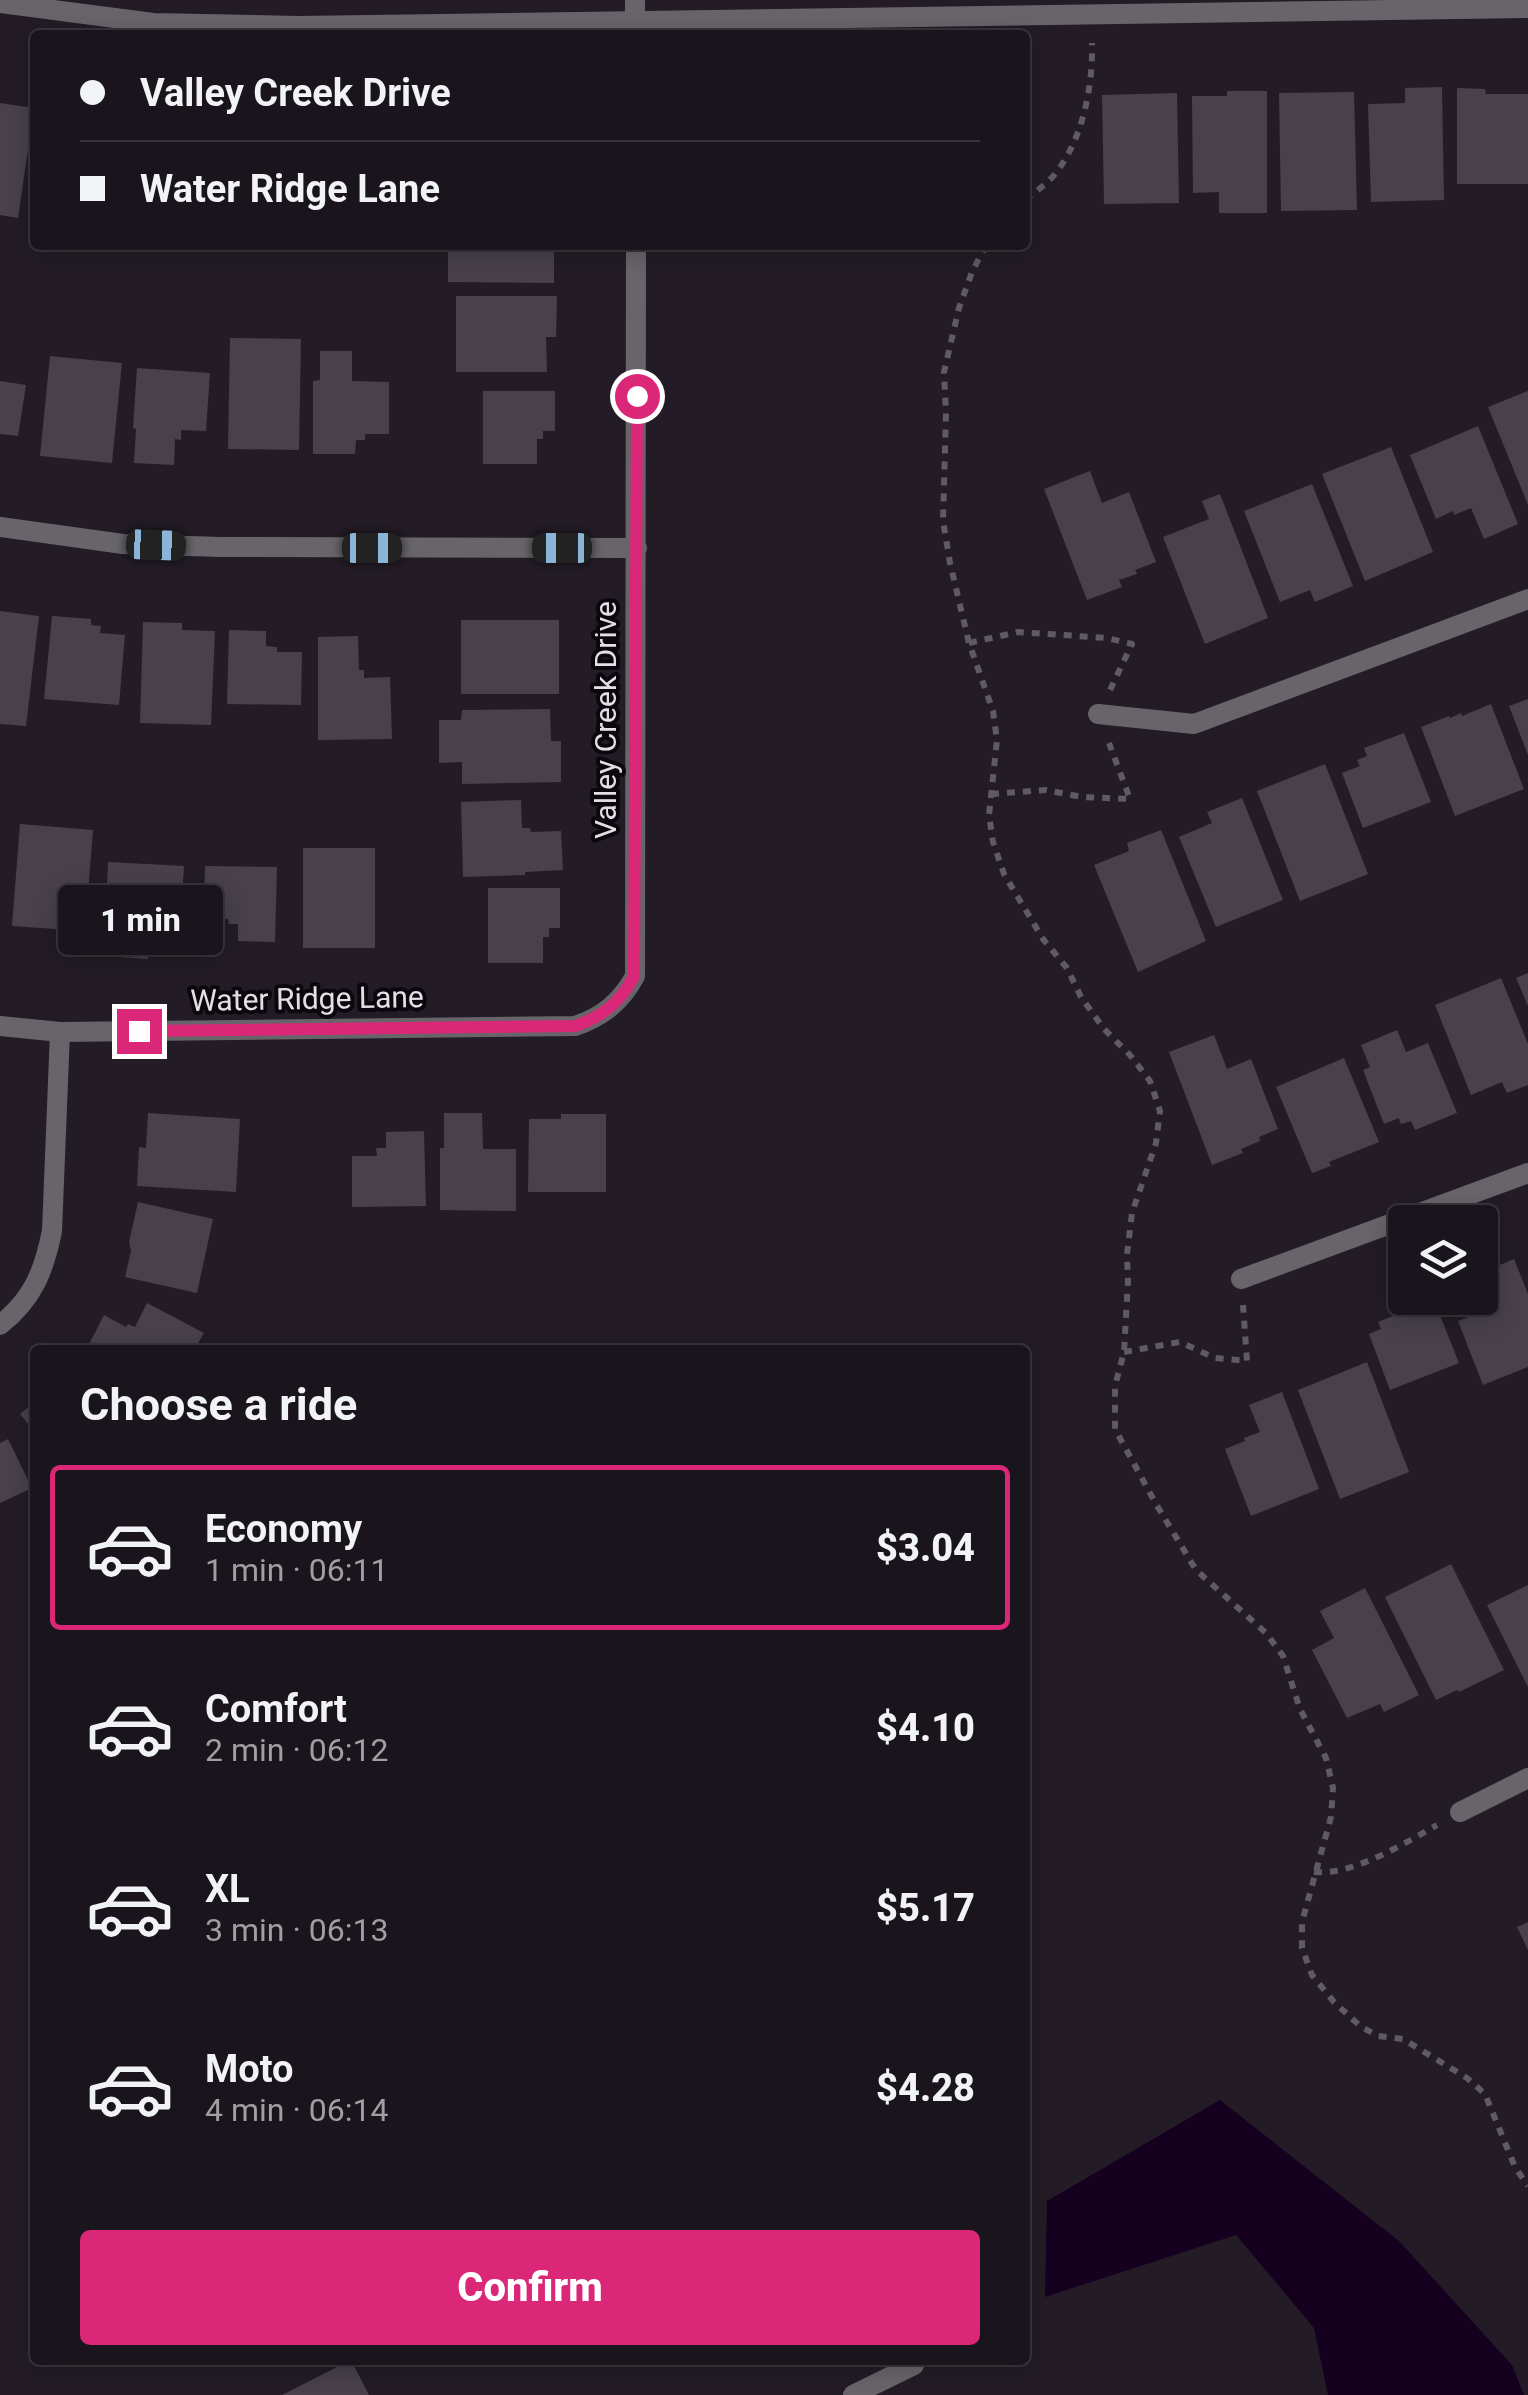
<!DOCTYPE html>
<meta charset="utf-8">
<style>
body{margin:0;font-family:Roboto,sans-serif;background:#272229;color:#f1f3f6;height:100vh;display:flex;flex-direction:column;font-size:38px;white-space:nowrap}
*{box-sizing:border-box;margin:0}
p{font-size:32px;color:#9f9fa3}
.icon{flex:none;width:55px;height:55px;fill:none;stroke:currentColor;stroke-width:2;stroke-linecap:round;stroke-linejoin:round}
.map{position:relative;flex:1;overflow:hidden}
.panel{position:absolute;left:30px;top:1345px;width:1000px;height:1020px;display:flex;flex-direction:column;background:#1a151c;border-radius:10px;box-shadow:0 5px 25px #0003,0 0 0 2px #38343b}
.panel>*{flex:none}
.banner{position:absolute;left:30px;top:30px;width:1000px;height:220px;border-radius:10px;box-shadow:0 5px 25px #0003,0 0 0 2px #38343b;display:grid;align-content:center;height:220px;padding:0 50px;background:#1a151c}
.buttons{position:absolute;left:1388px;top:1205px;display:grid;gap:20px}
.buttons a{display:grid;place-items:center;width:110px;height:110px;border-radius:10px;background:#1a151c;box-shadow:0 5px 25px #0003,0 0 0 2px #38343b;font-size:50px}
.end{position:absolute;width:45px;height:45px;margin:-22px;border:12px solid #db2777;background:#fff;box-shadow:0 0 0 5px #fff}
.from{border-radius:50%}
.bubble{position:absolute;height:70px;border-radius:10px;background:#1a151c;box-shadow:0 5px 25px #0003,0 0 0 2px #38343b;font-size:32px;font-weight:800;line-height:70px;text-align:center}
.car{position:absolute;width:30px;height:60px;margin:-30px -15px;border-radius:12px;box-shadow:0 0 8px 2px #0007;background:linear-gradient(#222 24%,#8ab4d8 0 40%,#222 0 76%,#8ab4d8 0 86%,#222 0)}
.banner b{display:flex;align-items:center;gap:35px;height:95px;font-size:38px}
.banner b+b{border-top:2px solid #38343b}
.banner i{width:25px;height:25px;background:#f1f3f6}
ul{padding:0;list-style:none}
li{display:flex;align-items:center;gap:30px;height:165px;margin:0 20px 15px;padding:0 30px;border:5px solid transparent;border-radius:10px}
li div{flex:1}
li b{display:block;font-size:38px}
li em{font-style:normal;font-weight:800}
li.selected{border-color:#db2777}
li>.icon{width:90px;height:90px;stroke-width:1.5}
h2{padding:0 50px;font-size:45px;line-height:120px}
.action{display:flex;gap:20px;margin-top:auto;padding:20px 50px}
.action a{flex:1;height:115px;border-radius:10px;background:#db2777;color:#fff;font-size:40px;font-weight:800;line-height:115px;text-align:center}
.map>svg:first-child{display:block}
.water{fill:#150020}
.building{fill:#48414c}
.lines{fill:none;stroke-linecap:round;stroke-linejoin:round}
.path{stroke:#605a63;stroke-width:6;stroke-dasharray:8 8;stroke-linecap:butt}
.minor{stroke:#68656a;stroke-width:20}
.tertiary{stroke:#68656a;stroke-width:20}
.route{stroke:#db2777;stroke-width:12}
.labels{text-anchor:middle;stroke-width:8;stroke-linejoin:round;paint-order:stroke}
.street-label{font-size:30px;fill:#e4dfe6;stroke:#0a080c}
</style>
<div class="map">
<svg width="1528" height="2395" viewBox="0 0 1528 2395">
<rect width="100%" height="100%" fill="#231c26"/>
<path class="water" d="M 1220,2100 L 1399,2241 L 1512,2365 L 1524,2395 L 1328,2395 L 1314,2328 L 1236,2235 L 1045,2297 L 1047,2201 Z"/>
<g class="building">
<path d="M 1442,87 L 1444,200 L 1371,202 L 1368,104 L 1405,103 L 1405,88 Z"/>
<path d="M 1457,88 L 1485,89 L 1486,94 L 1528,94 L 1528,184 L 1457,184 Z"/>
<path d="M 1227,91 L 1267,91 L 1267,213 L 1219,213 L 1219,192 L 1193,193 L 1192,96 L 1227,96 Z"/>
<path d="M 1354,92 L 1357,210 L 1281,211 L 1279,93 Z"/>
<path d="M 1177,93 L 1179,203 L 1104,204 L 1102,95 Z"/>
<path d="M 0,103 L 34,108 L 18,218 L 0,215 Z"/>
<path d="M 448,245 L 554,245 L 554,283 L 448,282 Z"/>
<path d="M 456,296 L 557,296 L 556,337 L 546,337 L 547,372 L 456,372 Z"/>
<path d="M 230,338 L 301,339 L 299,450 L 228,449 Z"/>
<path d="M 320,351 L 352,351 L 352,381 L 389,382 L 389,434 L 365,434 L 365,440 L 356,440 L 355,454 L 313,454 L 313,381 L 320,380 Z"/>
<path d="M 50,356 L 122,363 L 112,463 L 40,456 Z"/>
<path d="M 137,368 L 210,373 L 206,431 L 181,430 L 181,440 L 175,439 L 174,465 L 134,463 L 136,429 L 133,428 Z"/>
<path d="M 0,381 L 26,385 L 18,436 L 0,434 Z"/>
<path d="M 483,391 L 555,391 L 555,431 L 543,431 L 543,439 L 537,439 L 537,464 L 483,464 Z"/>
<path d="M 1528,391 L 1528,505 L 1488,407 Z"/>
<path d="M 1478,426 L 1518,524 L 1484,539 L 1471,508 L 1454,515 L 1453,511 L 1436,519 L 1410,455 Z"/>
<path d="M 1391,447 L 1433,552 L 1365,581 L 1322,474 Z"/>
<path d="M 1090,471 L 1102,503 L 1129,492 L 1156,562 L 1135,570 L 1137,574 L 1119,580 L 1122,587 L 1087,600 L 1044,489 Z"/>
<path d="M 1312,484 L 1353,586 L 1315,602 L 1310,590 L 1280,602 L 1244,511 Z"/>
<path d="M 1220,494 L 1268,618 L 1205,644 L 1163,537 L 1209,519 L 1202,501 Z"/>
<path d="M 0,611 L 39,616 L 26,726 L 0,724 Z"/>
<path d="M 52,616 L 91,619 L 91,625 L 101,626 L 100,633 L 125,635 L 119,705 L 44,699 Z"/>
<rect x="461" y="620" width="98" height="74"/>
<path d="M 143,622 L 182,623 L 182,630 L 215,631 L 211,725 L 140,723 Z"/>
<path d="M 229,630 L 266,631 L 266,646 L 277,647 L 277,652 L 302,652 L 301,705 L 227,704 Z"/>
<path d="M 358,636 L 359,670 L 364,670 L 364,678 L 390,677 L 392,739 L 318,740 L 318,637 Z"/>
<path d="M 1528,699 L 1528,755 L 1509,706 Z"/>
<path d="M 1491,704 L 1524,789 L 1455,816 L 1421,727 L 1449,716 L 1450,718 L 1461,713 L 1462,716 Z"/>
<path d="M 550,709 L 551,741 L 561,741 L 561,782 L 462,784 L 462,762 L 439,763 L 439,720 L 461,720 L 462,710 Z"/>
<path d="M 1404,733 L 1431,802 L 1363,828 L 1342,773 L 1360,766 L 1357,760 L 1367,756 L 1364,748 Z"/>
<path d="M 1325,764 L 1368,874 L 1300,901 L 1257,791 Z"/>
<path d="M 1242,798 L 1283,900 L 1216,927 L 1179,837 L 1212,823 L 1207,812 Z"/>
<path d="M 521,800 L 522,828 L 530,828 L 531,832 L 561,831 L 563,870 L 525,872 L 525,875 L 463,877 L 461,802 Z"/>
<path d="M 20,824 L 93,830 L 85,931 L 12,926 Z"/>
<path d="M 1161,830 L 1206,941 L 1138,972 L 1094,865 L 1129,851 L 1127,843 Z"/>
<rect x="303" y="848" width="72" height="100"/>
<path d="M 108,862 L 184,866 L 180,929 L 155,927 L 155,934 L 150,934 L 148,959 L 108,956 L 109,925 L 105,925 Z"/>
<path d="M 205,866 L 277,867 L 275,942 L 238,941 L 238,924 L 229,924 L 228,919 L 204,918 Z"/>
<path d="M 488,888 L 560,888 L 560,928 L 549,928 L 549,937 L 543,937 L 543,963 L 488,963 Z"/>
<path d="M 1528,973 L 1528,1006 L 1516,978 Z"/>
<path d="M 1501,978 L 1528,1044 L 1528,1085 L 1507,1093 L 1502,1082 L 1471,1095 L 1435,1005 Z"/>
<path d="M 1397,1030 L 1406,1052 L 1428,1043 L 1457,1113 L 1415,1130 L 1411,1121 L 1401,1124 L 1399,1118 L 1384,1124 L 1363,1070 L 1370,1067 L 1361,1045 Z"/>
<path d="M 1214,1035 L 1227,1069 L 1251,1059 L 1278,1129 L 1259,1137 L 1260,1141 L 1241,1149 L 1243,1153 L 1212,1165 L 1169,1052 Z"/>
<path d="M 1344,1058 L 1379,1142 L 1329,1162 L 1331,1166 L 1312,1173 L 1276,1087 Z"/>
<path d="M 148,1113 L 240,1119 L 236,1192 L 137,1186 L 139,1147 L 146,1148 Z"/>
<path d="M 444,1113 L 482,1113 L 483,1149 L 516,1149 L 516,1211 L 440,1210 L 440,1148 L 444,1148 Z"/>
<path d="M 561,1114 L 606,1114 L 606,1192 L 528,1192 L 529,1119 L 561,1119 Z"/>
<path d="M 424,1131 L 426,1206 L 352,1207 L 352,1156 L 377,1156 L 376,1148 L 386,1148 L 386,1132 Z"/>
<path d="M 138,1202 L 213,1219 L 197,1293 L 125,1277 L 131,1251 L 129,1242 Z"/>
<path d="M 1514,1259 L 1528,1294 L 1528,1367 L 1483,1385 L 1458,1321 L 1480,1313 L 1477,1304 L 1491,1298 L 1481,1273 Z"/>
<path d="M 1416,1298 L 1433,1298 L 1459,1363 L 1390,1390 L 1369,1334 L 1381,1329 L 1378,1322 L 1393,1316 L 1389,1308 Z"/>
<path d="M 147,1303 L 204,1333 L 194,1350 L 86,1350 L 104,1315 L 126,1327 L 128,1324 L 135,1327 Z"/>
<path d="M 1367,1362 L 1409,1472 L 1340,1499 L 1298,1390 Z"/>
<path d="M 1282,1392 L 1319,1489 L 1251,1516 L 1225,1449 L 1245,1441 L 1244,1438 L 1260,1432 L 1249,1405 Z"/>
<path d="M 35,1402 L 35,1432 L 20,1414 Z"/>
<path d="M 8,1439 L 32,1488 L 0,1503 L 0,1443 Z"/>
<path d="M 1451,1564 L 1504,1670 L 1459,1692 L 1457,1690 L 1436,1700 L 1385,1597 Z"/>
<path d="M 1528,1585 L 1528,1687 L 1487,1605 Z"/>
<path d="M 1365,1588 L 1419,1695 L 1384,1712 L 1380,1704 L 1347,1718 L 1312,1650 L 1334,1638 L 1320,1611 Z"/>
<path d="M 1528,1922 L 1528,1950 L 1517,1927 Z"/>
<path d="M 351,2360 L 369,2395 L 282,2395 Z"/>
</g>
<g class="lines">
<g class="path">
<path d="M 1025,200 C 1035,192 1047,184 1055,174 C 1083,139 1093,86 1092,43"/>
<path d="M 986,245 L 972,272 L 959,308 L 944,372 L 946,413 L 943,521 L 950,563 L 969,643 L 993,711 L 997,740 L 989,815 L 993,842 L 1004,874 L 1043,939 L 1067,968 L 1081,997 L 1104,1029 L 1130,1055 L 1150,1081 L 1160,1111 L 1156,1143 L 1132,1213 L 1127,1254 L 1128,1281 L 1124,1352 L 1115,1386 L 1115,1429 L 1156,1504 L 1196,1570 L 1266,1633 L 1283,1656 L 1300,1709 L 1326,1758 L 1333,1788 L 1331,1817 L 1302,1922 L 1302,1948 L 1312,1975 L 1334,2002 L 1360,2026 L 1378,2036 L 1403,2039 L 1467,2078 L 1485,2094 L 1515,2167 L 1528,2186"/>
<path d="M 969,643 L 1018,632 L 1107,638 L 1132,644 L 1110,690"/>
<path d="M 991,794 L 1046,790 L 1082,797 L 1130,799 L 1109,743"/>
<path d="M 1124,1352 L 1180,1342 L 1215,1358 L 1247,1361 L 1243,1305"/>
<path d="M 1314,1872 C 1351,1876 1404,1844 1437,1825"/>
</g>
<g class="minor">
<path d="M 635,0 L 635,35"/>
<path d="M 0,527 L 123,544 L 221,547 L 637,548"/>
<path d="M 1098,714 L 1194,724 L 1528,599"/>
<path d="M 0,1026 L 60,1032 L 575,1026 C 602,1017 621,1002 635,976 L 636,245"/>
<path d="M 1241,1279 L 1528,1173"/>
<path d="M 0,1325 C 33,1299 44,1271 52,1231 L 60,1032"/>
<path d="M 1460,1812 L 1528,1778"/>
<path d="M 853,2395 L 914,2365"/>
</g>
<path class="tertiary" d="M 0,3 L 153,23 L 299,26 L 1528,8"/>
</g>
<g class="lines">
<path class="route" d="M 139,1031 L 575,1026 C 602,1017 621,1002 634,976 L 637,396"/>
</g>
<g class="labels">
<g class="street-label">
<text transform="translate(606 720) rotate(-90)" y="10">Valley Creek Drive</text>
<text transform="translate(307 999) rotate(-1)" y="10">Water Ridge Lane</text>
</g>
</g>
</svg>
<div class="buttons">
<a><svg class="icon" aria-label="layers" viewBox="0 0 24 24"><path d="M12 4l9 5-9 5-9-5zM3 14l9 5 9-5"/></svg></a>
</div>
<i class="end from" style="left:637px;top:396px"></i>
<i class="end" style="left:139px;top:1031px"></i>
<div class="bubble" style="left:58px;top:885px;width:165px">1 min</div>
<i class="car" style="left:156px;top:545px;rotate:92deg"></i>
<i class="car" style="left:372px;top:548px;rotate:90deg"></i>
<i class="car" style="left:562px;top:548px;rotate:270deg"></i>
<div class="banner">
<b><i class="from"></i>Valley Creek Drive</b>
<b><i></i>Water Ridge Lane</b>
</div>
<section class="panel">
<h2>Choose a ride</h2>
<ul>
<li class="selected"><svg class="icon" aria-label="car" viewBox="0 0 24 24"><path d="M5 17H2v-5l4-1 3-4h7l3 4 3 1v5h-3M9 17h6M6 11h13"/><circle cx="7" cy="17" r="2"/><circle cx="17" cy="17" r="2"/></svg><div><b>Economy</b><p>1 min · 06:11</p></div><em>$3.04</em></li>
<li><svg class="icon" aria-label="car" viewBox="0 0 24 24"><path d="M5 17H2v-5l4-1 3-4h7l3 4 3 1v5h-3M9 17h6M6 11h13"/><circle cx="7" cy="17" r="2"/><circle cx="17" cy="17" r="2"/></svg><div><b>Comfort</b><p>2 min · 06:12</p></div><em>$4.10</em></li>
<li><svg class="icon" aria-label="car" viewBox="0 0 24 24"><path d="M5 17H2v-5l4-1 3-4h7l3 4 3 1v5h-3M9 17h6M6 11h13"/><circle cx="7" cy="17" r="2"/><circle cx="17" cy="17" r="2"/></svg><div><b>XL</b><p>3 min · 06:13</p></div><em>$5.17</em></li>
<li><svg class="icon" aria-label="car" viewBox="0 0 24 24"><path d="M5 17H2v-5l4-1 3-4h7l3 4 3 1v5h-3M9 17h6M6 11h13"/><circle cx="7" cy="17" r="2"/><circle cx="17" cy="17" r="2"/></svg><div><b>Moto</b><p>4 min · 06:14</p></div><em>$4.28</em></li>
</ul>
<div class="action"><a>Confirm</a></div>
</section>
</div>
